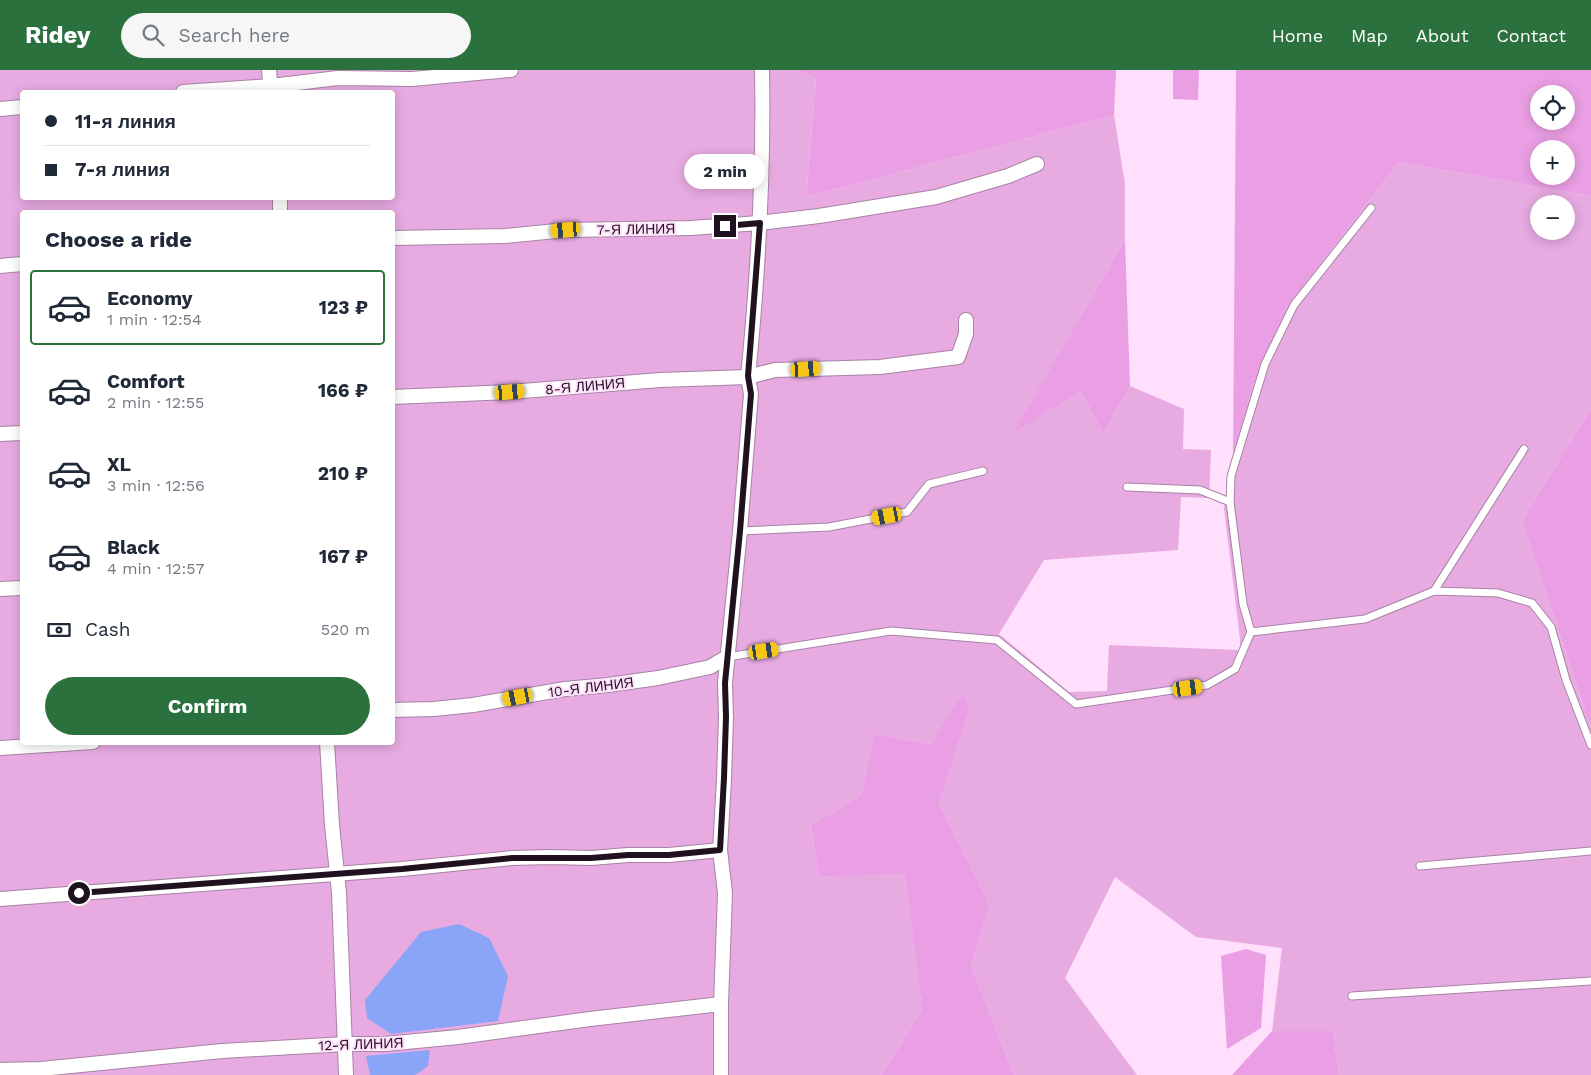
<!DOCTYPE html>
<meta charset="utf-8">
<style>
body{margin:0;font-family:"Work Sans",sans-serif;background:#f6f6f7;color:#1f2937;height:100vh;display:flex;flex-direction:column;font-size:19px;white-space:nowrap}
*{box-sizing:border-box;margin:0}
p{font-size:16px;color:#747a83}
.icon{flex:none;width:28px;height:28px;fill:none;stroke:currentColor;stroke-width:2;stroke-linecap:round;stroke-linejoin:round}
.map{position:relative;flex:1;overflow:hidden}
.details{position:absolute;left:20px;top:140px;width:375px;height:535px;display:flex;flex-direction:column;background:#fff;border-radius:5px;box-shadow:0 2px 12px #0003}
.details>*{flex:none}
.top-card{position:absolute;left:20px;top:20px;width:375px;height:110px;border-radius:5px;box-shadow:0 2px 12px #0003;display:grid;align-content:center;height:110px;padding:0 25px;background:#fff}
.controls{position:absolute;left:1530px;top:15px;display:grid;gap:10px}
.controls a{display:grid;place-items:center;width:45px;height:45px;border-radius:50%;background:#fff;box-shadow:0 2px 12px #0003;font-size:25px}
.end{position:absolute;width:22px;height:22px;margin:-11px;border:6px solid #1f121e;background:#fff;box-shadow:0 0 0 2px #fff}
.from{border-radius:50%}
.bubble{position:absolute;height:35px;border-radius:18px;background:#fff;box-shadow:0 2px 12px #0003;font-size:16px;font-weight:700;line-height:35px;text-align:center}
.car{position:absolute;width:15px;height:30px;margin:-15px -8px;border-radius:6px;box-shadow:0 0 4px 1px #0007;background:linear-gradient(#f5c518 24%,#345 0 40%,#f5c518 0 76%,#345 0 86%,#f5c518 0)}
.top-card b{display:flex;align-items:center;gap:18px;height:48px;font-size:19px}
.top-card b+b{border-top:1px solid #e0e1e3}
.top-card i{width:12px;height:12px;background:#1f2937}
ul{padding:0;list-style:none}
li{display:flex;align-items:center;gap:15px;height:75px;margin:0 10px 8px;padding:0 15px;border:2px solid transparent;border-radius:5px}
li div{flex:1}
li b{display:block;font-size:19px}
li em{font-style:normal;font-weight:700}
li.selected{border-color:#2a713d}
li>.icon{width:45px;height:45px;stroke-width:1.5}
h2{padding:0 25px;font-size:22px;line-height:60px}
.pay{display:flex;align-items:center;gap:12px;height:55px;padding:0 25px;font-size:19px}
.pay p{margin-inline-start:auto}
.action{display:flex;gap:10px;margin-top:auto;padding:10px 25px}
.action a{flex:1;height:58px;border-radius:30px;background:#2a713d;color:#fff;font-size:20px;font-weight:700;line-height:58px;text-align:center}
header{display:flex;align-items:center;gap:30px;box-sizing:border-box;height:70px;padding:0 25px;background:#2a713d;color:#fff}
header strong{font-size:24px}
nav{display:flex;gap:28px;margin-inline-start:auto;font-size:18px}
.search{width:350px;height:45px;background:#f6f6f7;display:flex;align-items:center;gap:12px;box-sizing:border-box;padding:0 18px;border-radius:28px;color:#747a83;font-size:19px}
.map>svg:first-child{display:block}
.green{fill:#e7aae1;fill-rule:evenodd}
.forest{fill:#ea9fe4;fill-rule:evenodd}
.water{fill:#8aa5f8}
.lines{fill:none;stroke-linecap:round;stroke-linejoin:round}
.service-casing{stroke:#a783a4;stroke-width:9}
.minor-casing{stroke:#a783a4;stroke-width:16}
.service{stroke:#fff;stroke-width:7}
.minor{stroke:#fff;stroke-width:14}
.route{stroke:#1f121e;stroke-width:6}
.labels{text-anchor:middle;stroke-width:4;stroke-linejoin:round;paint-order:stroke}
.street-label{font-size:14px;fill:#1f121e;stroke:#ffdffb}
</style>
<header>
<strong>Ridey</strong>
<div class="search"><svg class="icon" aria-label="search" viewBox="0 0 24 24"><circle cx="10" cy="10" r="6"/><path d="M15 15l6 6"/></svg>Search here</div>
<nav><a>Home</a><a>Map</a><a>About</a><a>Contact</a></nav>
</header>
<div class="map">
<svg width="1591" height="1005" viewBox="0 0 1591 1005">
<rect width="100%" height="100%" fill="#ffdffb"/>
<path class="green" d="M 0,0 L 798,0 L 816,8 L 806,127 L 1114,45 L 1125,114 L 1125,170 L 1014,362 L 1081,321 L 1103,364 L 1130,316 L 1184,339 L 1183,379 L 1211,380 L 1209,428 L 1181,427 L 1178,480 L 1044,490 L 999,564 L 1069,622 L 1107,621 L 1109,575 L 1240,580 L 1240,569 L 1224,438 L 1233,391 L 1253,315 L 1288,236 L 1399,92 L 1591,126 L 1591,339 L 1522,450 L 1591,659 L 1591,1005 L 1339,1005 L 1333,961 L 1272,961 L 1282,878 L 1196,867 L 1115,807 L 1065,908 L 1137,1005 L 1014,1005 L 971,896 L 990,834 L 939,734 L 970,639 L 931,674 L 874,664 L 861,726 L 811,755 L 819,807 L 905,802 L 922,940 L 881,1005 L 0,1005 ZM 22,22 L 392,22 L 392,128 L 22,128 ZM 1539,134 L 1566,134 L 1566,161 L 1539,161 ZM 22,142 L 392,142 L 392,672 L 22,672 Z"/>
<g class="forest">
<path d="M 798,0 L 1116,0 L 1114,45 L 806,127 L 816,8 Z"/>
<path d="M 1173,0 L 1199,0 L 1198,30 L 1173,29 Z"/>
<path d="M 1236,0 L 1591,0 L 1591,126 L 1399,92 L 1288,236 L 1253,315 L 1233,391 ZM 1539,24 L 1566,24 L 1566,51 L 1539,51 ZM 1539,79 L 1566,79 L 1566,106 L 1539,106 Z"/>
<path d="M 1125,170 L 1130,316 L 1103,364 L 1081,321 L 1013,363 Z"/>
<path d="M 1591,339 L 1591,659 L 1522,450 Z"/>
<path d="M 962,624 L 970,639 L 939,734 L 990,834 L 971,896 L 1014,1005 L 881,1005 L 922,940 L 905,803 L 819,807 L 811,755 L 861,726 L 874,664 L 931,674 Z"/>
<path d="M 1246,879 L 1266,885 L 1261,958 L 1227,979 L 1221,886 Z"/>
<path d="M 1272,961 L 1333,961 L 1339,1005 L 1232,1005 Z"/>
</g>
<g class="water">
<path d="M 459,854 L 489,868 L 508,906 L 498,951 L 391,964 L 367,948 L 365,930 L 421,862 Z"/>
<path d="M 430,980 L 428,996 L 415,1005 L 370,1005 L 366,986 Z"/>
</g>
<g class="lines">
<defs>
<g id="service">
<path d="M 1127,417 L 1200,420 L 1230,432"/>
<path d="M 740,461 L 829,457 L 907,442 L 929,414 L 983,401"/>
<path d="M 1434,521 L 1524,379"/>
<path d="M 1251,562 L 1243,534 L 1230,432 L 1231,406 L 1265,294 L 1294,235 L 1371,138"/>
<path d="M 727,587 L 891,561 L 997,570 L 1076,634 L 1207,615 L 1235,599 L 1251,562 L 1365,549 L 1434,521 L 1498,523 L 1532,533 L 1551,557 L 1566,610 L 1591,675"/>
<path d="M 1420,796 L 1591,781"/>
<path d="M 1352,926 L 1591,911"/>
</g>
<g id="minor">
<path d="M 269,0 L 271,22"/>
<path d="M 183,22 L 271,16 L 338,8 L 412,9 L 511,0"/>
<path d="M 0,39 L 22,37"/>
<path d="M 280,128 L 280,142"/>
<path d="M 392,168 L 505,166 L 566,160 L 691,158 L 759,153 L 819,146 L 936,127 L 1008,106 L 1037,94"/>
<path d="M 0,196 L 22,194"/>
<path d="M 392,327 L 510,322 L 660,310 L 748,307 L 775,300 L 880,297 L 958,287 L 966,264 L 966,250"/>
<path d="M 0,364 L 22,363"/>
<path d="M 0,519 L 22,518"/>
<path d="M 392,640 L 434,639 L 473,635 L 565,619 L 608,615 L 658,608 L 710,597 L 727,587"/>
<path d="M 327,672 L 332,755 L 339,823 L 346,1005"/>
<path d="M 0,678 L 93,672"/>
<path d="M 0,829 L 402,799 L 512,788 L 551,787 L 591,788 L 628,785 L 669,785 L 720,780"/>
<path d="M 0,1000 L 41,999 L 222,981 L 346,974 L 385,974 L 458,967 L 590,949 L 721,934"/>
<path d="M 721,1005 L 721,934 L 725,823 L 720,780 L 724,709 L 726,647 L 725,613 L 740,461 L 751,324 L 748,307 C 758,205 764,102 762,0"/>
</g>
</defs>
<use href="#service" class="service-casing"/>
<use href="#minor" class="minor-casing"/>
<use href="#service" class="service"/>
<use href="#minor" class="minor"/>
</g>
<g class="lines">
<path class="route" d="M 79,823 L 402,799 L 512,788 L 591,788 L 628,785 L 669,785 L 720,780 L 724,708 L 726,647 L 725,613 L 740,461 L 751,324 L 748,306 L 760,153 L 725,156"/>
</g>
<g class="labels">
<g class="street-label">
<text transform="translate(636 159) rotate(-1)" y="5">7-Я ЛИНИЯ</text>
<text transform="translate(585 316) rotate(-5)" y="5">8-Я ЛИНИЯ</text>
<text transform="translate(591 617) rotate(-7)" y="5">10-Я ЛИНИЯ</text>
<text transform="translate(361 974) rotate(-2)" y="5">12-Я ЛИНИЯ</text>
</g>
</g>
</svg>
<div class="controls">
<a><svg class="icon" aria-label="locate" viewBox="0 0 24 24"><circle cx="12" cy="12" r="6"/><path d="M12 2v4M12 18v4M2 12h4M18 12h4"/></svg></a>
<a>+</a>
<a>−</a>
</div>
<i class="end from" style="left:79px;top:823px"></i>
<i class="end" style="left:725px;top:156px"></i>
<div class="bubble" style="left:684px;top:84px;width:82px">2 min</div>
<i class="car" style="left:566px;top:160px;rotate:265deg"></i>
<i class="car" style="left:806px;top:299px;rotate:87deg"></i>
<i class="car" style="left:510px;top:322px;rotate:86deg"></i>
<i class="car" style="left:887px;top:446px;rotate:259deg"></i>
<i class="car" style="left:764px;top:581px;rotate:81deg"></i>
<i class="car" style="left:1188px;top:618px;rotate:82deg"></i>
<i class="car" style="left:518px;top:627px;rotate:259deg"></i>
<div class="top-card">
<b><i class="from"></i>11-я линия</b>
<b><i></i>7-я линия</b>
</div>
<section class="details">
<h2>Choose a ride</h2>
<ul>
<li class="selected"><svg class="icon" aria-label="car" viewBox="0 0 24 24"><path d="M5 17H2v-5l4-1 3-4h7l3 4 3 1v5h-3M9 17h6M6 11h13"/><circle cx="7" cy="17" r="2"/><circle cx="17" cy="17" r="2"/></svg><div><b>Economy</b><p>1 min · 12:54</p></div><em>123 ₽</em></li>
<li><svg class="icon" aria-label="car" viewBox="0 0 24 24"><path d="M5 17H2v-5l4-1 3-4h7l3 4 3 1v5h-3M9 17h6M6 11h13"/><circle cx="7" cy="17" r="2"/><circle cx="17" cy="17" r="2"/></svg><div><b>Comfort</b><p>2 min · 12:55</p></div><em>166 ₽</em></li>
<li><svg class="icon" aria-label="car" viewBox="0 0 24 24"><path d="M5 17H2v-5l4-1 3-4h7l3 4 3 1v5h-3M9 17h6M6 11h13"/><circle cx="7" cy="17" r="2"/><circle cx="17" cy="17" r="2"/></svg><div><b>XL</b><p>3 min · 12:56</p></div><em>210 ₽</em></li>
<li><svg class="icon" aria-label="car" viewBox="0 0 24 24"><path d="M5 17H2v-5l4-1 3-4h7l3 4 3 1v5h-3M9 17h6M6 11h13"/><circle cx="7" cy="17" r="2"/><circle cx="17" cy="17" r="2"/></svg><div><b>Black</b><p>4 min · 12:57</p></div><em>167 ₽</em></li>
</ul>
<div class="pay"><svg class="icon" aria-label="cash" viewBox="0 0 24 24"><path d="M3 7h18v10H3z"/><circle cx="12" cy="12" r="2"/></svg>Cash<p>520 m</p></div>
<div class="action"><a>Confirm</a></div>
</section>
</div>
